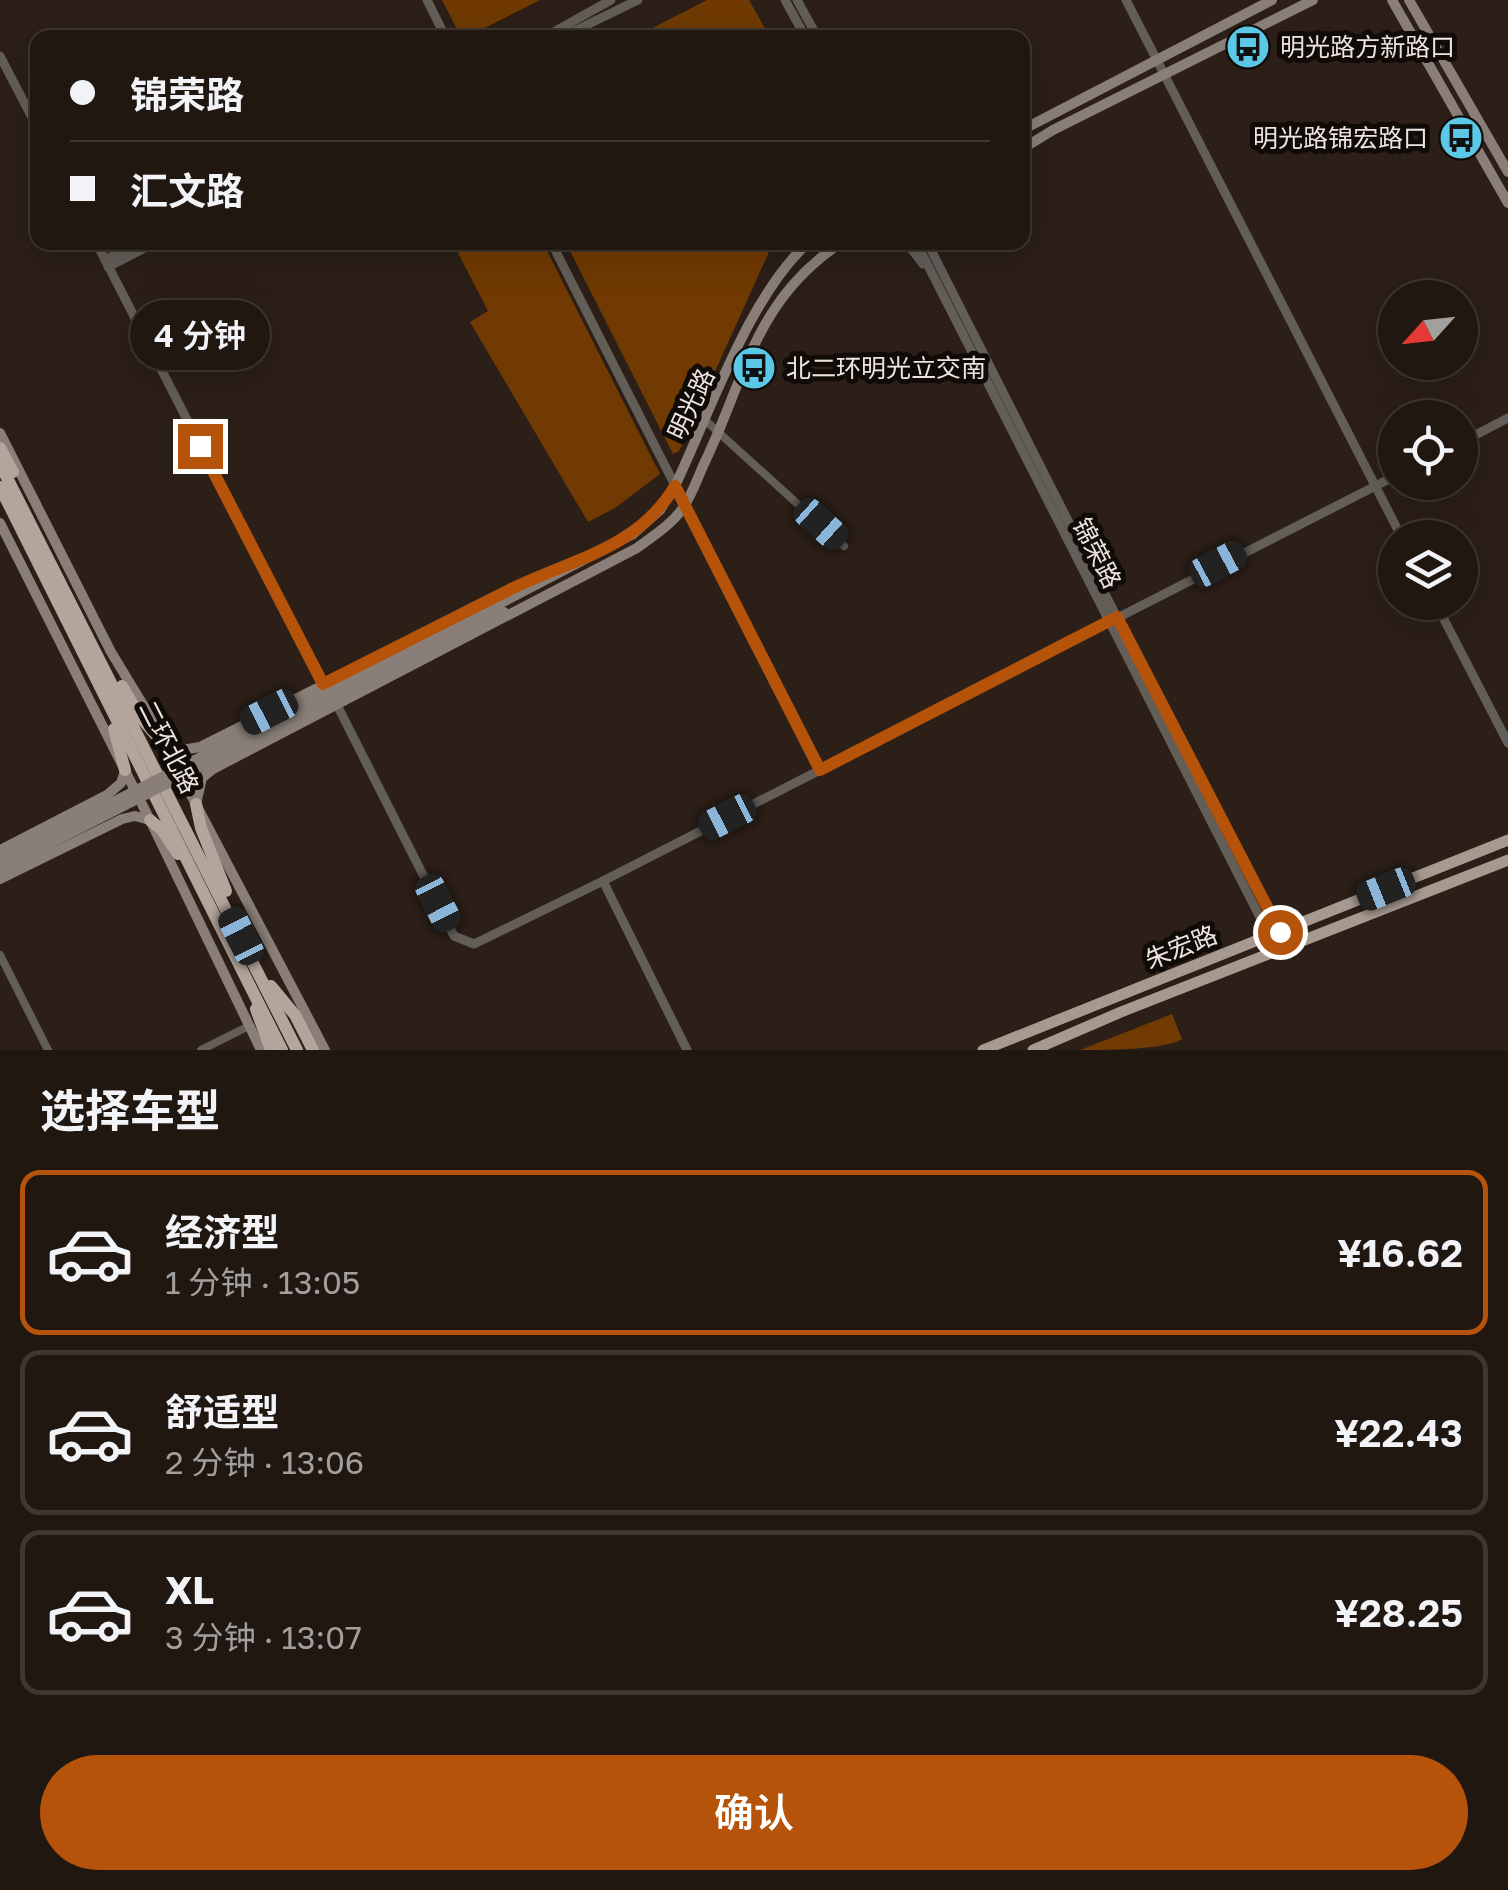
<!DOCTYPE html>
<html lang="zh">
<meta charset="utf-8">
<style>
body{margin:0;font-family:"Golos Text","Noto Sans SC",sans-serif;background:#2d241f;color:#f1f3f6;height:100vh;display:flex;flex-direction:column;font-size:38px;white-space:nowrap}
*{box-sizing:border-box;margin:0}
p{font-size:32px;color:#a29f9f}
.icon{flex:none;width:55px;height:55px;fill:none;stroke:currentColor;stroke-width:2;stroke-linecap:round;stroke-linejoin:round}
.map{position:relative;height:1050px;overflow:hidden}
.panel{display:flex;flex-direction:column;background:#201711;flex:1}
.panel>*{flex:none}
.banner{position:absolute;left:30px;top:30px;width:1000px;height:220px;border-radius:20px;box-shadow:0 10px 40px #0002,0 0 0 2px #3d3631;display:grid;align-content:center;height:220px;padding:0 40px;background:#201711}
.needle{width:65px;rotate:243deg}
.fabs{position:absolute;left:1378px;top:280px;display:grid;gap:20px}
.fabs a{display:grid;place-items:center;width:100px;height:100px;border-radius:50%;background:#201711;box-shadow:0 10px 40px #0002,0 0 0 2px #3d3631;font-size:50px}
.end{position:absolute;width:45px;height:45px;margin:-22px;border:12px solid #b45309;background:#fff;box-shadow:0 0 0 5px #fff}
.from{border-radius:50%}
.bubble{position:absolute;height:70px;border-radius:35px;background:#201711;box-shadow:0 10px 40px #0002,0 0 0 2px #3d3631;font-size:32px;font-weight:600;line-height:70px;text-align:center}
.car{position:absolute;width:30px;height:60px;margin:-30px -15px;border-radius:12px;box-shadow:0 0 8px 2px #0007;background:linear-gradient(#222 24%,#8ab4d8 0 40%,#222 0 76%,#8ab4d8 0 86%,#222 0)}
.banner b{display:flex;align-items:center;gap:35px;height:95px;font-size:38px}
.banner b+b{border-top:2px solid #3d3631}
.banner i{width:25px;height:25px;background:#f1f3f6}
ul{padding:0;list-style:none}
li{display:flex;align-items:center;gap:30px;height:165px;margin:0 20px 15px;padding:0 20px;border:5px solid #3d3631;border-radius:20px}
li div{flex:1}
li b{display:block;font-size:38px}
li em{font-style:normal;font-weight:600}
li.current{border-color:#b45309}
li>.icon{width:90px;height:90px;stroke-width:1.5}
h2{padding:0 40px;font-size:45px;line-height:120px}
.cta{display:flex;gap:20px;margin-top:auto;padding:20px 40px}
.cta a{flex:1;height:115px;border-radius:60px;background:#b45309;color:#fff;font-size:40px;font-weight:600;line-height:115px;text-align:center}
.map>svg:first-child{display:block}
.green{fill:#703a02}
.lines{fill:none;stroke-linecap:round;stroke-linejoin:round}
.minor{stroke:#645e59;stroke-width:8}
.tertiary{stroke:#645e59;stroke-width:9}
.secondary{stroke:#897f78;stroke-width:10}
.primary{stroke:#a69990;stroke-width:11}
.trunk{stroke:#b3a59b;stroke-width:12}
.secondary-bridge{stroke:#897f78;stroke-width:10}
.route{stroke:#b45309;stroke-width:12}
.labels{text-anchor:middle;stroke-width:10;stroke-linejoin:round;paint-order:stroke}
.poi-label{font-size:25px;fill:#ede4df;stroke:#100b07;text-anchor:start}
.street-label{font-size:25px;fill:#ede4df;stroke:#100b07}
</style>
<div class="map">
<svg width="1508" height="1050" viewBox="0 0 1508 1050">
<rect width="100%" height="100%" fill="#2b1f17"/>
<g class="green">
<path d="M 442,0 L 540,0 L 465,38 L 461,37 Z"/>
<path d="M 707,0 L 749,0 L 770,37 L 635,37 Z"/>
<path d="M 453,243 L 543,243 L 660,474 L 615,508 L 588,522 L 470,322 L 488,311 Z"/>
<path d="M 566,243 L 773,243 L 679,451 L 673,454 Z"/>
<path d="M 1172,1014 L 1182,1039 C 1166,1050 1105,1050 1080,1050 Z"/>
</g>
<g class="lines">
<g class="minor">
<path d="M 706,421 L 844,546"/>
<path d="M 0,955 L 48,1050"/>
<path d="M 201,1050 L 249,1026"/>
</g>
<g class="tertiary">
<path d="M 427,0 L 446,38"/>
<path d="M 785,0 L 806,38"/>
<path d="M 797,0 L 818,38"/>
<path d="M 1126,0 L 1402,538"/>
<path d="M 543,38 L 611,0"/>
<path d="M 560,38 L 638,0"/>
<path d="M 0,56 L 38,129"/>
<path d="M 96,242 L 323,685"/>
<path d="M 551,242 L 820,770"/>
<path d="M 906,242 L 923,264"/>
<path d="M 916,242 L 1269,935"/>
<path d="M 927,242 L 1183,748 L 1280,932"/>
<path d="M 105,260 L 138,242"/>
<path d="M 108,267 L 156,242"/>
<path d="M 1460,443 L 1508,418"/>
<path d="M 1435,602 L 1508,743"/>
<path d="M 337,705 L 454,936 L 474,944 L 603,881"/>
<path d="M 687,1050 L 603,881 L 1395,476"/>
</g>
<g class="secondary">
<path d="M 1392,0 L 1508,203"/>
<path d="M 1409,0 L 1508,172"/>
<path d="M 1022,130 L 1272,0"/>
<path d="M 1022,149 L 1053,130 L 1313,0"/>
<path d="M 0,433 L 111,652 L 148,713 L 325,1050"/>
<path d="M 0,523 L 150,820 L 261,1050"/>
<path d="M 499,604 L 633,534 L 660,510 L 675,486 C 710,413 749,295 809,242"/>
<path d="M 166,745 L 182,750 L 200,747 L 528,582"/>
<path d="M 196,804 L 202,778 L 213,769 L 637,548 C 653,536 671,525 683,508 C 691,496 697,480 703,466 C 746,378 753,301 842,242"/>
<path d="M 0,850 L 107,795 L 121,783 L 125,771"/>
<path d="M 0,879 L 122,819 L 135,816 L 150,820"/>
</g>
<g class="primary">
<path d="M 983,1050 L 1508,840"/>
<path d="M 1033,1050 L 1121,1012 L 1508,860"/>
</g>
<g class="trunk">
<path d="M 0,448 L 13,472"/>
<path d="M 0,464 L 297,1050"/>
<path d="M 0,487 L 282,1050"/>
<path d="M 122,686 L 140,717 L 162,742"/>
<path d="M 114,729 L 125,770"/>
<path d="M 196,804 L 201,828 L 226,891"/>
<path d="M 150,820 L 162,830 L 178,854"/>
<path d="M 271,986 L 295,1015 L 313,1050"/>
<path d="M 256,1009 L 271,1050"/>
</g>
<g class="secondary-bridge">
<path d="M 0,860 L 499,604"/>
<path d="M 0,869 L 504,612"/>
</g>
</g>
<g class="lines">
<path class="route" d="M 200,446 L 323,684 C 385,653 447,621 509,590 C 571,559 637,550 675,486 L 820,770 L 1117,617 L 1280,932"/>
</g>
<defs>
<symbol id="bus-disc" viewBox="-11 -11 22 22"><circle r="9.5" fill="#5ac8e6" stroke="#100b07"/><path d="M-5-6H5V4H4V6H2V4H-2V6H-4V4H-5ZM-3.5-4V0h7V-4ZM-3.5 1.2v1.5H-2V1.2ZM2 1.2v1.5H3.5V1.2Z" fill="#111"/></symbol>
</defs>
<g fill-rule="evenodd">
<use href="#bus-disc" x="1223" y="22" width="50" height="50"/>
<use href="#bus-disc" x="1436" y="113" width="50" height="50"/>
<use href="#bus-disc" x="729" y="343" width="50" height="50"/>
</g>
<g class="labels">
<g class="poi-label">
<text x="1280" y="56">明光路方新路口</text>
<text x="1428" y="147" text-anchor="end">明光路锦宏路口</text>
<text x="786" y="377">北二环明光立交南</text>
</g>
<g class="street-label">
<text transform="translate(691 404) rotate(-65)" y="9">明光路</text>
<text transform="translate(1097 553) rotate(63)" y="9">锦荣路</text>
<text transform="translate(169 747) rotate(63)" y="9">二环北路</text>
<text transform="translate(1181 947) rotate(-22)" y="9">朱宏路</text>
</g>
</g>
</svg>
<div class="fabs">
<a><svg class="needle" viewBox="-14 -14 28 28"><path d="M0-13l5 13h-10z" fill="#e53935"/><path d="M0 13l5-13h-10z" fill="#a29f9f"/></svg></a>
<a><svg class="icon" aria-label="locate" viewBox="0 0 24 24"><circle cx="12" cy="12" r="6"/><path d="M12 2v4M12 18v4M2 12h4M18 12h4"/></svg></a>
<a><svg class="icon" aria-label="layers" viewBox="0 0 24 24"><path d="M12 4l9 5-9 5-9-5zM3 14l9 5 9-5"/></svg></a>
</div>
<i class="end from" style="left:1280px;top:932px"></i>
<i class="end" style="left:200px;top:446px"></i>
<div class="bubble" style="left:130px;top:300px;width:140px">4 分钟</div>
<i class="car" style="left:821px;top:524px;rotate:132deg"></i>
<i class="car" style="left:1218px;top:564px;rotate:62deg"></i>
<i class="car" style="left:269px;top:712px;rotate:243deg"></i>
<i class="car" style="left:727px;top:817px;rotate:243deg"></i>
<i class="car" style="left:1386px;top:889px;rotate:248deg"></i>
<i class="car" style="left:438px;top:903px;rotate:153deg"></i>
<i class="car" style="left:241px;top:936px;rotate:333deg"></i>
<div class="banner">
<b><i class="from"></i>锦荣路</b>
<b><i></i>汇文路</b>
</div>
</div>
<section class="panel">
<h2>选择车型</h2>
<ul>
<li class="current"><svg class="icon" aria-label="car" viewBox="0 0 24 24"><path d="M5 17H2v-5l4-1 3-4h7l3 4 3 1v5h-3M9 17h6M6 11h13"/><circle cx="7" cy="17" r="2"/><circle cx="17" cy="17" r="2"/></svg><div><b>经济型</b><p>1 分钟 · 13:05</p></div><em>¥16.62</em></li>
<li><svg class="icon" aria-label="car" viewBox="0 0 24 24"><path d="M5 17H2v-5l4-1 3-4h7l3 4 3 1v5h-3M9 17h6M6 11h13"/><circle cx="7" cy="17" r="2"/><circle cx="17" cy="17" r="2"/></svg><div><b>舒适型</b><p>2 分钟 · 13:06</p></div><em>¥22.43</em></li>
<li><svg class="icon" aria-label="car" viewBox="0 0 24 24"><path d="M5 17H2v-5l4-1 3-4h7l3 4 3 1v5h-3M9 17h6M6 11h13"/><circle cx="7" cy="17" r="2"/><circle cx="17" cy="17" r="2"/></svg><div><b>XL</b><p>3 分钟 · 13:07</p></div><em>¥28.25</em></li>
</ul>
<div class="cta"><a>确认</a></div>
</section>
